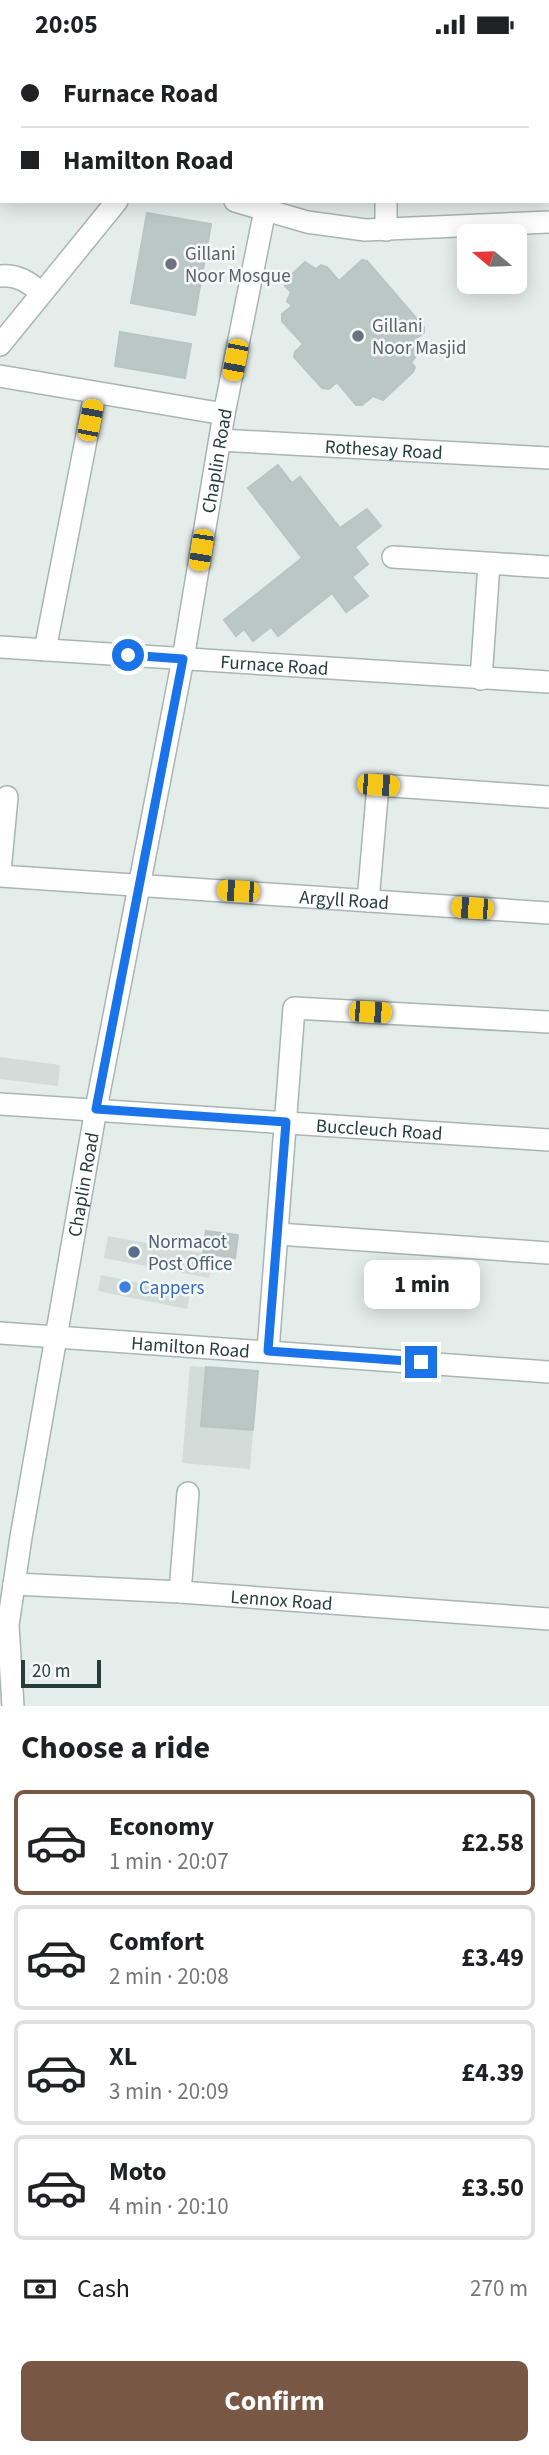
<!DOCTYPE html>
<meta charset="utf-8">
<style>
body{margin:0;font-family:"Source Sans 3",sans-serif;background:#f2f2f2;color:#202124;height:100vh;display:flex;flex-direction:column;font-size:26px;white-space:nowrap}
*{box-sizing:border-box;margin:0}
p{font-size:23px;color:#757577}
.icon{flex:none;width:38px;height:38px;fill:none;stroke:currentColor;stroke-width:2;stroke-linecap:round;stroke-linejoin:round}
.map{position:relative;height:1657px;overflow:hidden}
.sheet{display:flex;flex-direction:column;background:#fff;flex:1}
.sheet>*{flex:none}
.top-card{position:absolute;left:0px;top:0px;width:550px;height:154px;box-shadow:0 4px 18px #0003;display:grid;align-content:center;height:154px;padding:0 21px;background:#fff}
.needle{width:46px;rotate:289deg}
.fabs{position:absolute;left:457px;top:175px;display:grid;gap:14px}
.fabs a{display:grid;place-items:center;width:70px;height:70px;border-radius:10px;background:#fff;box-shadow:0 4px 18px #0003;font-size:35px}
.scale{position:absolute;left:21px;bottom:18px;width:80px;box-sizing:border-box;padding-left:7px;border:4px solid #263d3a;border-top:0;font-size:19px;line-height:24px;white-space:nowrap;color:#263d3a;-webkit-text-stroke:5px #f5f9f8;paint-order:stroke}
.end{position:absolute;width:32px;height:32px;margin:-16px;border:9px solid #1a73e8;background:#fff;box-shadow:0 0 0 4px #fff}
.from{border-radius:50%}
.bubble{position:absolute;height:49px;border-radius:10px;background:#fff;box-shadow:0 4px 18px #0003;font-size:23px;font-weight:700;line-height:49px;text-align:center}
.car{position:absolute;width:21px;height:42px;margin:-21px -10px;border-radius:9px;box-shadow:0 0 5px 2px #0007;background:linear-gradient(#f5c518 24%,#345 0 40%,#f5c518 0 76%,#345 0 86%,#f5c518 0)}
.top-card b{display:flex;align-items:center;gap:24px;height:66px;font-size:26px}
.top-card b+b{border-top:2px solid #e0e0e0}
.top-card i{width:18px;height:18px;background:#202124}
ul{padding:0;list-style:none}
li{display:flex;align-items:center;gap:21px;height:105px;margin:0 14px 10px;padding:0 7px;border:4px solid #e0e0e0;border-radius:10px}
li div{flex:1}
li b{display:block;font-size:26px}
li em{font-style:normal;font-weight:700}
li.active{border-color:#785744}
li>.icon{width:63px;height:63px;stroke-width:1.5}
h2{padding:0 21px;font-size:32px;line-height:84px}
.pay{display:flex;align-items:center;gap:18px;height:77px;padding:0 21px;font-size:26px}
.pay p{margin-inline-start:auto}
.action{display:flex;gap:14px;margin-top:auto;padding:14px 21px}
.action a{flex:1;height:80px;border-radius:10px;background:#785744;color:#fff;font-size:28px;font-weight:700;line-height:80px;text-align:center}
.status{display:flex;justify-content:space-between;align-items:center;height:49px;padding:0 35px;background:#fff;direction:ltr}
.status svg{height:19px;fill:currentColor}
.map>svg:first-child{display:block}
.built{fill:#d3dcd9}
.building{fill:#bac7c4;stroke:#b8c6c2;stroke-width:2}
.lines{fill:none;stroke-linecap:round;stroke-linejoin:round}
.minor-casing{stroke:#a8b5b2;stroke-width:24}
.minor{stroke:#fff;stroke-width:21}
.route{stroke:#1a73e8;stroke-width:9}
.worship-dot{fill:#6b7280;stroke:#f5f9f8;stroke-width:2.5}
.service-dot{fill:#5c6f8a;stroke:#f5f9f8;stroke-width:2.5}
.shop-dot{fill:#3f7fe0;stroke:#f5f9f8;stroke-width:2.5}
.labels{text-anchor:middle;stroke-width:5;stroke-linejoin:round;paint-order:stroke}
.worship-label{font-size:19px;fill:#5b616d;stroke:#f5f9f8;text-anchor:start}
.street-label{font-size:19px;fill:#263d3a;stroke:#f5f9f8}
.service-label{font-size:19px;fill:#4e5e75;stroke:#f5f9f8;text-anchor:start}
.shop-label{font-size:19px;fill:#366cbe;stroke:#f5f9f8;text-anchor:start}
</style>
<div class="status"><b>20:05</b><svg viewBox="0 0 49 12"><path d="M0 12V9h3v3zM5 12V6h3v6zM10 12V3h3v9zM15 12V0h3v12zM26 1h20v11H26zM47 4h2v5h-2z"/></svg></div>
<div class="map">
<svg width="549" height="1657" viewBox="0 0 549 1657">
<rect width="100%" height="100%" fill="#e5edea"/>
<g class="built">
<path d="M 0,1008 L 60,1016 L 58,1037 L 0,1030 Z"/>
<path d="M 108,1187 L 214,1206 L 209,1229 L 104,1209 Z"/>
<path d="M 101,1226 L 190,1244 L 187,1260 L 98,1242 Z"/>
<path d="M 190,1317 L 258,1322 L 250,1420 L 182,1414 Z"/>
</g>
<g class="building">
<path d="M 147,164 L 211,175 L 195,266 L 131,254 Z"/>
<path d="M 362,211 L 367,212 L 424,278 L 424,283 L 415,291 L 422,299 L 411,314 L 415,318 L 413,323 L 383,351 L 373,347 L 362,356 L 356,356 L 337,333 L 329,340 L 322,339 L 294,308 L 295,303 L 303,295 L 282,272 L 282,265 L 292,257 L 287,252 L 291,243 L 285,237 L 287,230 L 305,213 L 316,220 L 321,216 L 327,218 L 339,232 Z"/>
<path d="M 120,283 L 191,295 L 185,329 L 115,317 Z"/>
<path d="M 278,416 L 292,434 L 300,428 L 340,479 L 367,460 L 381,477 L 355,498 L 368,515 L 352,528 L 368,547 L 346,563 L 332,544 L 278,587 L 271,578 L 253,592 L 244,580 L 236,587 L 224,571 L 302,509 L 248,439 Z"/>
<path d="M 206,1182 L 238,1186 L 235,1209 L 203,1204 Z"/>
<path d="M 206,1318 L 258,1322 L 253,1381 L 201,1377 Z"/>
</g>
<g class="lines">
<defs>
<g id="minor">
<path d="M 488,0 L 489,2"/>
<path d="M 0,60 L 2,60"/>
<path d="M 548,81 L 549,83"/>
<path d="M 235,152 L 307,173 L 365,181 L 549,173"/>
<path d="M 386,152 L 386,181"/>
<path d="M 0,227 C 17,225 28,233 41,243"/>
<path d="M 0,296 L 117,152"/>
<path d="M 0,327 L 224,365"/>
<path id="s1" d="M 220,391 L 549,409"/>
<path d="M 393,508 L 549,518"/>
<path id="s2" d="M 0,598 L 549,633"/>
<path d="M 45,601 L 95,345"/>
<path d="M 481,630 L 489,515"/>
<path d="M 0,822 L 7,748"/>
<path id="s3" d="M 0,827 L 549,864"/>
<path d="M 368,852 L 378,736 L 549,748"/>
<path id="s4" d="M 0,1055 L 549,1091"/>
<path d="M 278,1185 L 549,1204"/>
<path id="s5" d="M 0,1284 L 549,1323"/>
<path d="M 268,1302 L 294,959 L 549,973"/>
<path id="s6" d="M 14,1535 L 180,1543 L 549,1570"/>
<path d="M 180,1543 L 188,1444"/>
<path id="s7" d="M 13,1657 L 8,1576 L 21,1488 L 96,1060 L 183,610 L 224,365 L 265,161"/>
</g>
</defs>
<use href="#minor" class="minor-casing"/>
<use href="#minor" class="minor"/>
</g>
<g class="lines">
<path class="route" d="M 128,606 L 183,610 L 96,1060 L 286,1073 L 268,1302 L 421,1313"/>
</g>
<g class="worship-dot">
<circle cx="171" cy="215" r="7"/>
<circle cx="358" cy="287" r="7"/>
</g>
<circle class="service-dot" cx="134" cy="1203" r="7"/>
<circle class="shop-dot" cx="125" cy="1238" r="7"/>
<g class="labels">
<g class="worship-label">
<text x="185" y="211">Gillani<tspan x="185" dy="22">Noor Mosque</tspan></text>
<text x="372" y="283">Gillani<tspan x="372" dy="22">Noor Masjid</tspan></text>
</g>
<g class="street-label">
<text dy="7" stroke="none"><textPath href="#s1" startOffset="164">Rothesay Road</textPath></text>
<text dy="7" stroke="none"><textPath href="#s7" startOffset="1264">Chaplin Road</textPath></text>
<text dy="7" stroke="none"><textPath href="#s2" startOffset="275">Furnace Road</textPath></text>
<text dy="7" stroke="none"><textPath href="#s3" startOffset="345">Argyll Road</textPath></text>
<text dy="7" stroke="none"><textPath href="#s4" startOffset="380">Buccleuch Road</textPath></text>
<text dy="7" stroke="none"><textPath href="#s7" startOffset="528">Chaplin Road</textPath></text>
<text dy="7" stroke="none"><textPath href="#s5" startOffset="191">Hamilton Road</textPath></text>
<text dy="7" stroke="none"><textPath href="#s6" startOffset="268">Lennox Road</textPath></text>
</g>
<g class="service-label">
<text x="148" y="1199">Normacot<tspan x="148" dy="22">Post Office</tspan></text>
</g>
<g class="shop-label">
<text x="139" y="1245">Cappers</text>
</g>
</g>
</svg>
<div class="fabs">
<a><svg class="needle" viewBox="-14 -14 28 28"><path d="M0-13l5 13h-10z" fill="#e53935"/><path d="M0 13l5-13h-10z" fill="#757577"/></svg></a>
</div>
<div class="scale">20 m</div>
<i class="end from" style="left:128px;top:606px"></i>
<i class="end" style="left:421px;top:1313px"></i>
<div class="bubble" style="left:364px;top:1211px;width:116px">1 min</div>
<i class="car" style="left:235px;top:311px;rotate:191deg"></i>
<i class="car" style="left:90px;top:371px;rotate:11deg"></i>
<i class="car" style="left:201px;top:501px;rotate:189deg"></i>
<i class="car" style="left:378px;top:736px;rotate:94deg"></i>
<i class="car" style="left:238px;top:842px;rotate:274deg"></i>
<i class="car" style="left:472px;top:859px;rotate:274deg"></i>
<i class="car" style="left:370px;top:963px;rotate:93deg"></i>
<div class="top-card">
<b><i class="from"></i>Furnace Road</b>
<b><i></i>Hamilton Road</b>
</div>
</div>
<section class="sheet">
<h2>Choose a ride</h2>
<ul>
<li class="active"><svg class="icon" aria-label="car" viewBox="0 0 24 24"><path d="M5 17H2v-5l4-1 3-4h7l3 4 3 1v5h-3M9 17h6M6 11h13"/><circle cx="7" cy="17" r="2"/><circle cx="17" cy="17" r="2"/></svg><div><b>Economy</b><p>1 min · 20:07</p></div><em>£2.58</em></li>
<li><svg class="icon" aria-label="car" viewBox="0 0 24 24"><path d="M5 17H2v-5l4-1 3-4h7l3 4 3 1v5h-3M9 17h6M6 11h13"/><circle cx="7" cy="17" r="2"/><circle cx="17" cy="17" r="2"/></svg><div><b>Comfort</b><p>2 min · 20:08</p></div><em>£3.49</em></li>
<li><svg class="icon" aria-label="car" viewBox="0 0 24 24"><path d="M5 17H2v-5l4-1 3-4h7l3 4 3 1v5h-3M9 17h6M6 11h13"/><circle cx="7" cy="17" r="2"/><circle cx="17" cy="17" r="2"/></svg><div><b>XL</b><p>3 min · 20:09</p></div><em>£4.39</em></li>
<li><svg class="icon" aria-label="car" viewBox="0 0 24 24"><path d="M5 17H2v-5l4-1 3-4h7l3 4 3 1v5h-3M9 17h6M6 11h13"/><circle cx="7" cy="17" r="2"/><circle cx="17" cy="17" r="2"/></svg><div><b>Moto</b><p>4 min · 20:10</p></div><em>£3.50</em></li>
</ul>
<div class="pay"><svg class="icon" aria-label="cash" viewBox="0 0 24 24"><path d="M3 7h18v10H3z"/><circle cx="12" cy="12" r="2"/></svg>Cash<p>270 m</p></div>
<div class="action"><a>Confirm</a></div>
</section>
